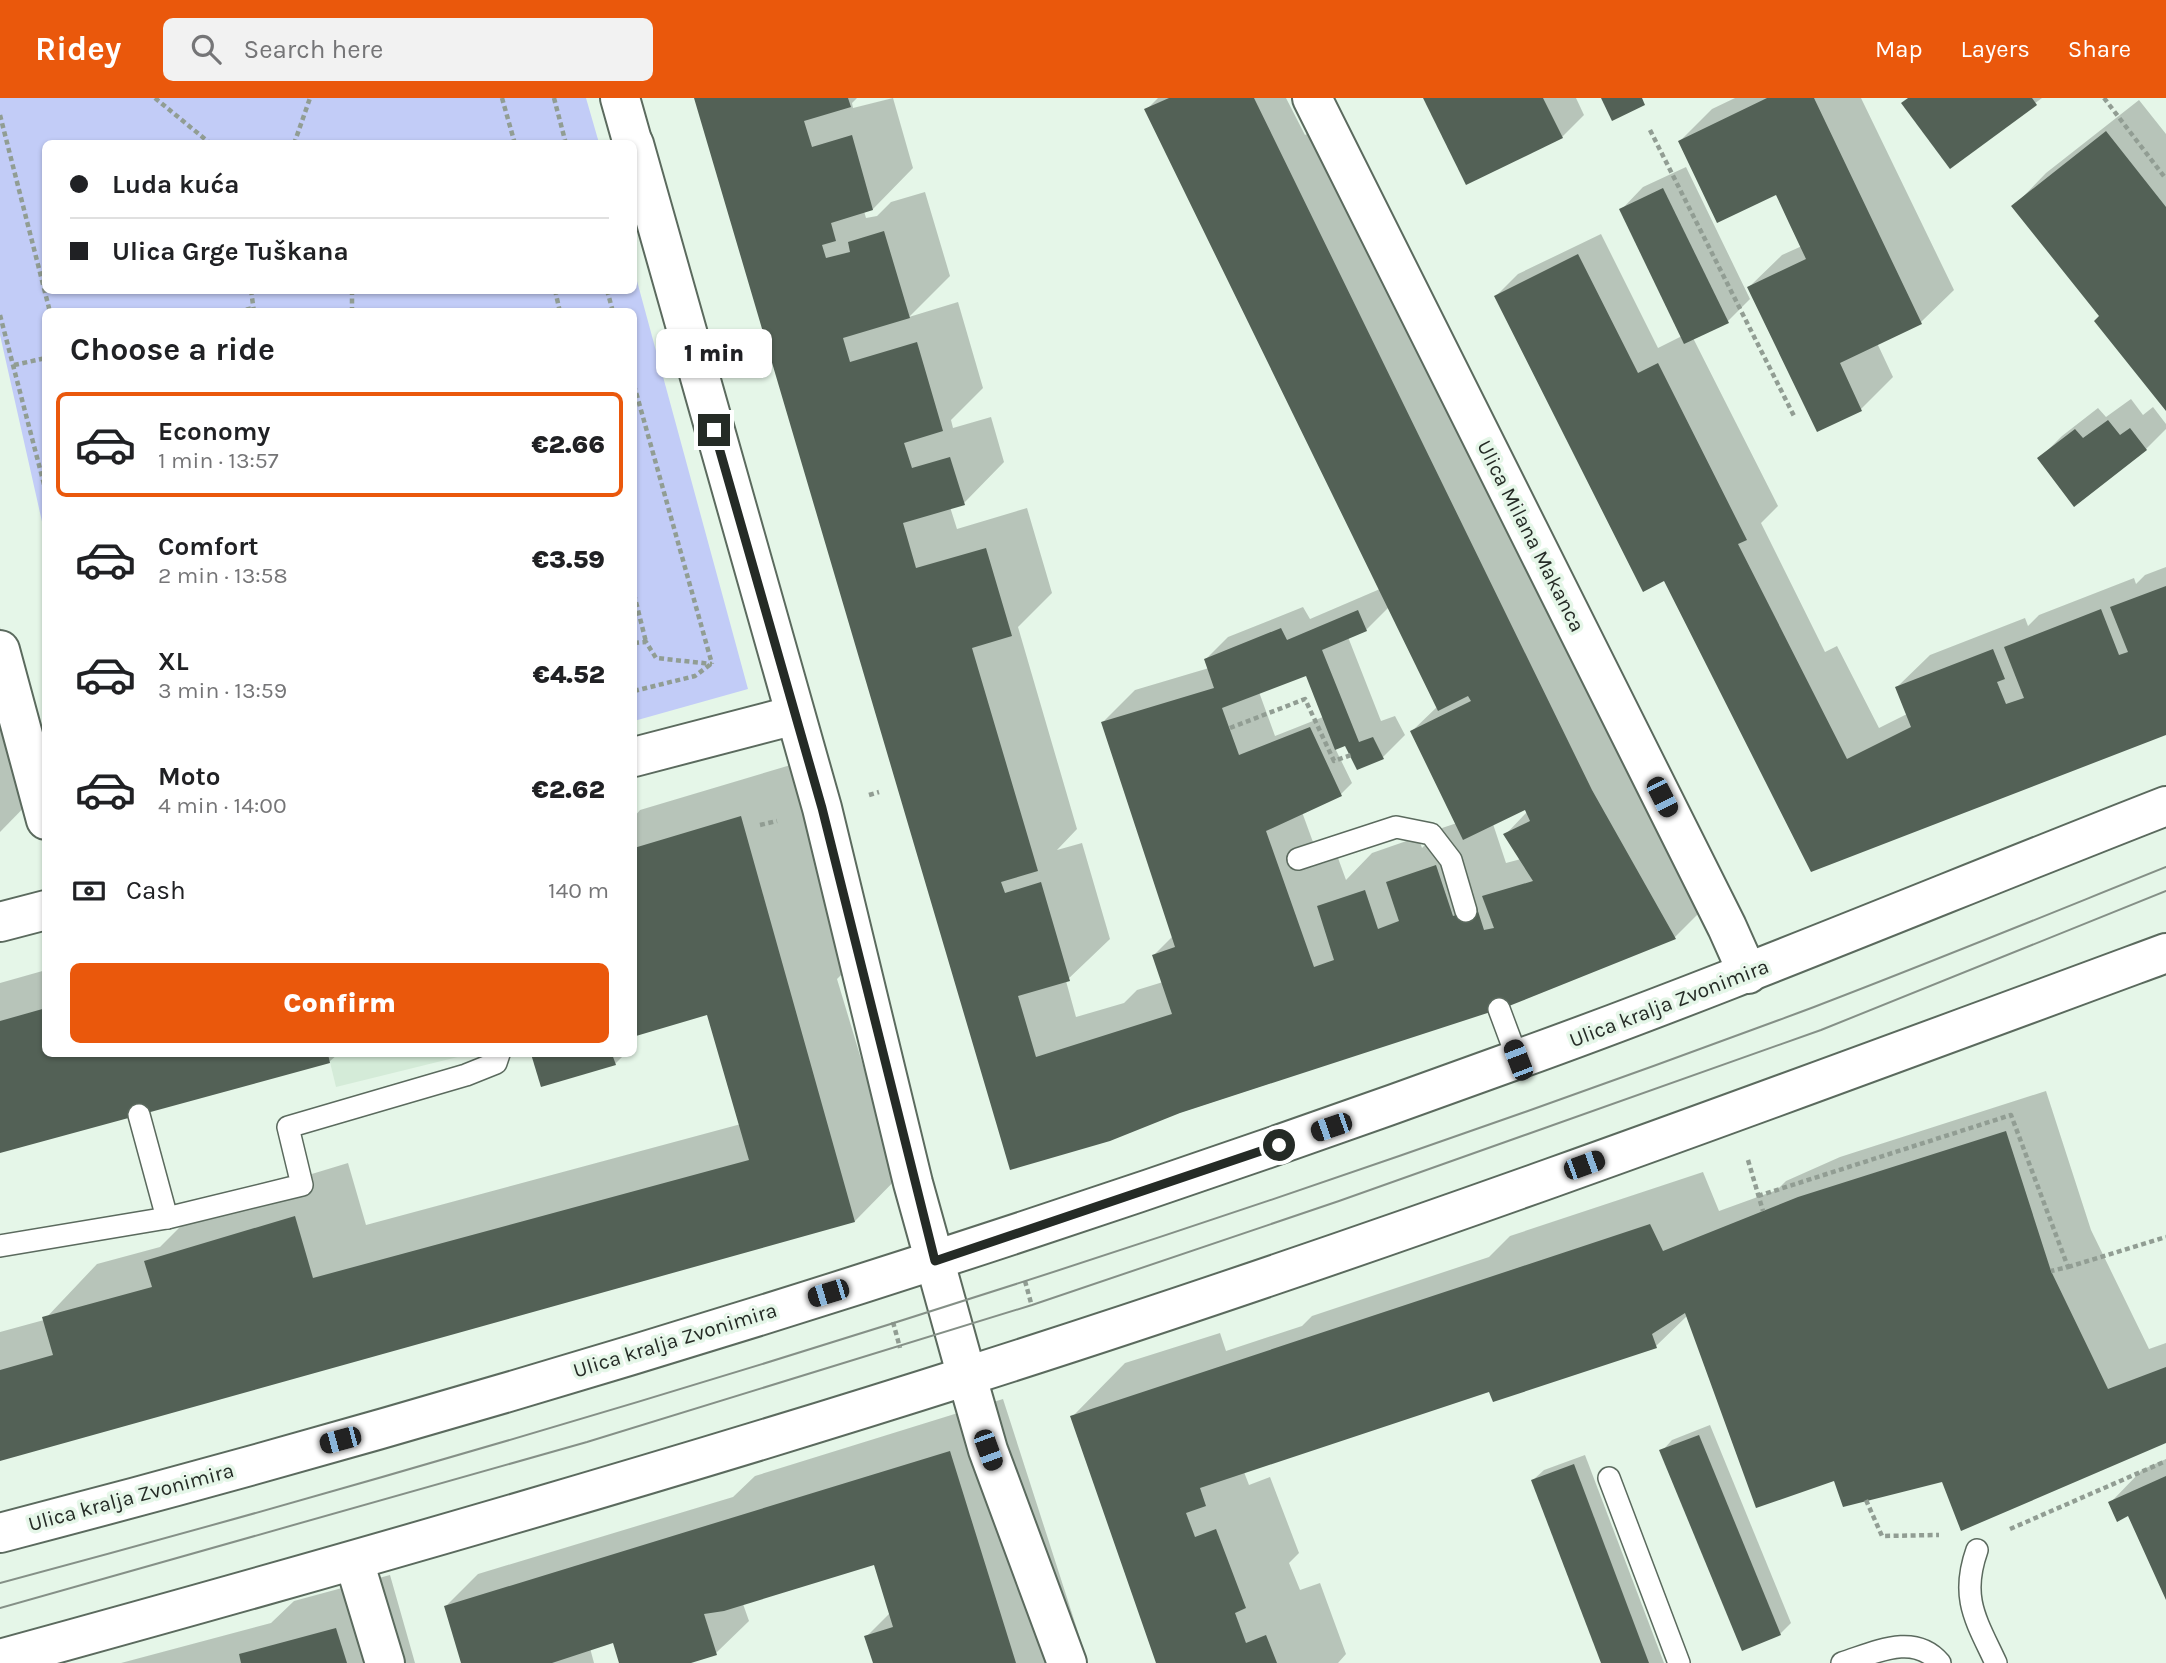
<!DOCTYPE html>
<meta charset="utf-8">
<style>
body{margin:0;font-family:Karla,sans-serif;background:#f2f2f2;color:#202124;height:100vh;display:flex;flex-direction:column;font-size:26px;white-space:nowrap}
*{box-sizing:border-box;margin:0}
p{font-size:23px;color:#757577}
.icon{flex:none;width:38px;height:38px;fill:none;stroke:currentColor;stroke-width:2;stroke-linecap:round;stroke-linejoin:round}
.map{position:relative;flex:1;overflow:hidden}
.side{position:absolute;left:42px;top:210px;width:595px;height:749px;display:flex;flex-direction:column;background:#fff;border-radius:10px;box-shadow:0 2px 5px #0004}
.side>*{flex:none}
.guide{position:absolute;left:42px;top:42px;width:595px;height:154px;border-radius:10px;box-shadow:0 2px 5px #0004;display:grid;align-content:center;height:154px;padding:0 28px;background:#fff}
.end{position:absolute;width:32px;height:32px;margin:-16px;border:9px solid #252b26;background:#fff;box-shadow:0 0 0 4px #fff}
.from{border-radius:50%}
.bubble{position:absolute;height:49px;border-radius:10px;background:#fff;box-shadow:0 2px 5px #0004;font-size:23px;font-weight:800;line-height:49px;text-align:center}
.car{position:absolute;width:21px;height:42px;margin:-21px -10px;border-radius:9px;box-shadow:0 0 5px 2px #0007;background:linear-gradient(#222 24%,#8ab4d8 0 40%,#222 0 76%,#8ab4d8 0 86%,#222 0)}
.guide b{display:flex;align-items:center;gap:24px;height:66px;font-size:26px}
.guide b+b{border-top:2px solid #e0e0e0}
.guide i{width:18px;height:18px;background:#202124}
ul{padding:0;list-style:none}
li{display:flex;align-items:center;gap:21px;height:105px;margin:0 14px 10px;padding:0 14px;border:4px solid transparent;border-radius:10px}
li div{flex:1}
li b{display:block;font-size:26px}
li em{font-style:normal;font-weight:800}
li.current{border-color:#ea580c}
li>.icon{width:63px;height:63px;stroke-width:1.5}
h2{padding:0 28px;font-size:32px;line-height:84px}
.pay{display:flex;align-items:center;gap:18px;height:77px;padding:0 28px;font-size:26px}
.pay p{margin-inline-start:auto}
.cta{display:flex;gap:14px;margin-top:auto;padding:14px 28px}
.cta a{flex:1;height:80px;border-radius:10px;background:#ea580c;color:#fff;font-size:28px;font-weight:800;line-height:80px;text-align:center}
header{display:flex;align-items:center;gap:42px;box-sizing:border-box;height:98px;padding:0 35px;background:#ea580c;color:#fff}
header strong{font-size:33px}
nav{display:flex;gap:38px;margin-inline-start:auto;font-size:24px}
.search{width:490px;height:63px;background:#f2f2f2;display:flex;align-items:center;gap:18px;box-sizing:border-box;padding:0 24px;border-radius:10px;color:#757577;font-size:26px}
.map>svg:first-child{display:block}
.built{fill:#d4ebd8}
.green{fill:#c2ccf7}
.shadow{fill:#0003;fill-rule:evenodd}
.building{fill:#536156}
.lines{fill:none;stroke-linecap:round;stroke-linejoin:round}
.lane-casing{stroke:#5b6a5e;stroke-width:24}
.street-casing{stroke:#5b6a5e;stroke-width:42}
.secondary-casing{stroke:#5b6a5e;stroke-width:42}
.path{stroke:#919d93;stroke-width:4.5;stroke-dasharray:5 3.5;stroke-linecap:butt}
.lane{stroke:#fff;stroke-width:21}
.street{stroke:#fff;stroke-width:38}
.secondary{stroke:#fff;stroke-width:38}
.tram{stroke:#859087;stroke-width:2}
.route{stroke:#252b26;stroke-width:9}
.labels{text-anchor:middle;stroke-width:7;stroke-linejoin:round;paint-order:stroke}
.street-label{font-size:21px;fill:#252b26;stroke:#e5f6e8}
</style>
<header>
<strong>Ridey</strong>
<div class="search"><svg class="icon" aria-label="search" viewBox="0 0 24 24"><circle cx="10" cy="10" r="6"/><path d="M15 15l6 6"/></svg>Search here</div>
<nav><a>Map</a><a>Layers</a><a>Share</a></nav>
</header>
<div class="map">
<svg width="2166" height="1565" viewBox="0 0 2166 1565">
<rect width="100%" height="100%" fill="#e5f6e8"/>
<path class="built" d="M 328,956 L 470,956 L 336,989 Z"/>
<path class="green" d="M 0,0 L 586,0 L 599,45 L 46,46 L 46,192 L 634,192 L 634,172 L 748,591 L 634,623 L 634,214 L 46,214 L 45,437 L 0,237 Z"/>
<g class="shadow">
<path d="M 696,0 L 857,0 L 852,5 L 853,10 L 893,0 L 913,70 L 873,111 L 864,113 L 866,120 L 877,118 L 891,104 L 925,94 L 950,178 L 909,219 L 958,204 L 983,290 L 951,322 L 953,330 L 991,319 L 1004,364 L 964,405 L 950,409 L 957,431 L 1027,410 L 1052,495 L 1018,529 L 1077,731 L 1057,752 L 1082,745 L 1110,841 L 1066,883 L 1076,919 L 1124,905 L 1137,892 L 1163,884 L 1154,857 L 1173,838 L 1103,624 L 1135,592 L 1209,570 L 1206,561 L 1228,539 L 1303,509 L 1310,521 L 1380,491 L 1146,12 L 1158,0 L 1286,0 L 1305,37 L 1317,31 L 1707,807 L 1675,839 L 1508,907 L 1011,1070 ZM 1389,509 L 1438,608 L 1412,633 L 1457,725 L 1442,730 L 1422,750 L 1418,739 L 1372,755 L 1346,782 L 1338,760 L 1321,766 L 1302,714 L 1341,696 L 1352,685 L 1335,650 L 1346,646 L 1383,659 L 1405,637 L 1395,618 L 1381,623 L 1348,539 L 1366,532 ZM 1307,575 L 1323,619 L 1275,638 L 1259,594 ZM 1525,710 L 1527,714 L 1505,737 L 1521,761 L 1506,765 L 1493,726 Z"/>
<path d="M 1425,0 L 1576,0 L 1584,17 L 1562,39 Z"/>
<path d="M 1735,0 L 1861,0 L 1954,192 L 1921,224 L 1877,245 L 1893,279 L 1861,311 L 1818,331 L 1749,189 L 1782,157 L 1802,148 L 1777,95 L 1680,43 L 1712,11 Z"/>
<path d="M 1908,0 L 2042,0 L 1950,69 Z"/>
<path d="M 2139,2 L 2166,36 L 2166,310 L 2101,218 L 2014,108 L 2046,75 Z"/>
<path d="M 1686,69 L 1750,201 L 1728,223 L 1693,240 L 1778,408 L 1761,425 L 1825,554 L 1837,548 L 1879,630 L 1907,616 L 1897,589 L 1930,557 L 2025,520 L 2028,528 L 2039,517 L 2134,480 L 2136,486 L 2145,477 L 2166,469 L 2166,636 L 1811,772 L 1666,484 L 1496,198 L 1518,176 L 1601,136 L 1658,250 L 1682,238 L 1621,112 L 1643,89 Z"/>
<path d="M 2131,301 L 2143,317 L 2153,309 L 2166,326 L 2166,331 L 2146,351 L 2040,360 L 2062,338 L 2098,310 L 2106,319 Z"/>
<path d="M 0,529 L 41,692 L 0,734 Z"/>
<path d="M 794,666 L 850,868 L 837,881 L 865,974 L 880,969 L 908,1069 L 855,1123 L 0,1360 L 0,1234 L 44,1222 L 97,1166 L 160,1149 L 199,1110 L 348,1065 L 366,1127 L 741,1026 L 708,915 L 635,936 L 637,944 L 634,947 L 634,719 L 640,712 Z"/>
<path d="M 46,872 L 46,956 L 338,956 L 329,964 L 0,1053 L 0,885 Z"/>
<path d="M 533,956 L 625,956 L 615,966 L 542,986 Z"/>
<path d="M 2046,993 L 2091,1132 L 2149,1251 L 2166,1245 L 2166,1343 L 1943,1382 L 1835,1381 L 1688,1217 L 1656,1248 L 1490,1291 L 1244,1374 L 1249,1387 L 1270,1379 L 1299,1455 L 1289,1465 L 1300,1492 L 1320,1485 L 1346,1556 L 1338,1565 L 1158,1565 L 1072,1319 L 1125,1265 L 1220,1235 L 1226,1253 L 1302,1228 L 1312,1218 L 1489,1159 L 1510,1138 L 1703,1074 L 1719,1113 L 1777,1092 L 1786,1083 L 1840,1059 Z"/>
<path d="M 1003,1301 L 1088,1565 L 875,1565 L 866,1539 L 890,1515 L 875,1465 L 743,1506 L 749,1523 L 716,1555 L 686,1565 L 621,1565 L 614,1543 L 590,1550 L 594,1565 L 463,1565 L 446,1508 L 478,1476 L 733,1399 L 755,1378 Z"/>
<path d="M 1710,1327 L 1791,1525 L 1780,1536 L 1662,1353 L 1672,1342 Z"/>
<path d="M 1585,1357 L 1664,1565 L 1602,1565 L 1533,1382 L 1544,1372 Z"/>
<path d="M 2166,1361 L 2166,1498 L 2129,1416 L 2110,1405 L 2142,1372 Z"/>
<path d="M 390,1477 L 415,1565 L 121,1565 L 271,1525 L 294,1503 Z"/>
</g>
<g class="building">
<path d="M 694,0 L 848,0 L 851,9 L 804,23 L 812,49 L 852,37 L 873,112 L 831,125 L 836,143 L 822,147 L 826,160 L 850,154 L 848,144 L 884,133 L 910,220 L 843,240 L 850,264 L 917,244 L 943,333 L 904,345 L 912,370 L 950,359 L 965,407 L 903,425 L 916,470 L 986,450 L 1012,538 L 972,550 L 1038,773 L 1001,784 L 1005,795 L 1041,784 L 1070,883 L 1018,898 L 1036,959 L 1172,916 L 1152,857 L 1175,849 L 1101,624 L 1214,590 L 1204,561 L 1281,530 L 1287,542 L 1358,512 L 1367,533 L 1322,552 L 1359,644 L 1373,639 L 1384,661 L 1357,672 L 1345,648 L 1335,652 L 1306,578 L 1222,610 L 1239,657 L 1310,629 L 1342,698 L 1266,733 L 1314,869 L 1334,862 L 1317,808 L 1365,792 L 1378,831 L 1399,823 L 1386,784 L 1436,767 L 1453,818 L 1477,810 L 1484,832 L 1494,830 L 1482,798 L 1533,783 L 1503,736 L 1530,723 L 1525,712 L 1463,742 L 1410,633 L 1471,603 L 1468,598 L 1438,613 L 1144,11 L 1169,0 L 1254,0 L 1592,692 L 1676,841 L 1509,908 L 1180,1015 L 1110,1043 L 1010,1072 Z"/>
<path d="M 1423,0 L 1543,0 L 1563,40 L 1466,87 Z"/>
<path d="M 1601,0 L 1642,0 L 1645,7 L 1612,23 Z"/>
<path d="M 1767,0 L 1814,0 L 1922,226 L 1840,265 L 1862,313 L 1817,334 L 1747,189 L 1806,161 L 1789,125 L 1776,97 L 1717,125 L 1678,43 Z"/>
<path d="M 1908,0 L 2032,0 L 2037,7 L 1950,71 L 1901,5 Z"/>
<path d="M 2106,33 L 2166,109 L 2166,313 L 2094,223 L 2099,218 L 2011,108 Z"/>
<path d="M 1663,90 L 1729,225 L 1684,246 L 1619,111 Z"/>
<path d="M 1578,156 L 1638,275 L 1658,265 L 1747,442 L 1738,446 L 1847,661 L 1911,629 L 1895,589 L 1993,551 L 2005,581 L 1997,584 L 2006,606 L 2024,600 L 2004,549 L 2101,511 L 2119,557 L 2128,554 L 2110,509 L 2166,488 L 2166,637 L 1811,774 L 1664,483 L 1643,494 L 1494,198 Z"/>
<path d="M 2108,322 L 2120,337 L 2130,330 L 2147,352 L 2074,409 L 2037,360 L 2075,331 L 2083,340 Z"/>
<path d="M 741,718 L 855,1124 L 0,1363 L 0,1272 L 53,1257 L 42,1219 L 152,1189 L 144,1163 L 295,1118 L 313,1180 L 749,1062 L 707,917 L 636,938 L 634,930 L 634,750 Z"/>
<path d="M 46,910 L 46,956 L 328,956 L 330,965 L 0,1055 L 0,923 Z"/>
<path d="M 531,956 L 612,956 L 616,967 L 541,989 Z"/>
<path d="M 2006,1033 L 2051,1173 L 2108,1291 L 2166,1269 L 2166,1345 L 1961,1433 L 1942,1384 L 1843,1409 L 1834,1383 L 1756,1410 L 1685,1215 L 1652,1236 L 1657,1250 L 1493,1304 L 1489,1294 L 1200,1390 L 1206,1408 L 1186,1415 L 1195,1439 L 1216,1431 L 1246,1510 L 1235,1515 L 1246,1545 L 1266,1537 L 1277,1565 L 1156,1565 L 1070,1318 L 1650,1126 L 1663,1153 L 1798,1099 Z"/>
<path d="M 1699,1337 L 1781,1537 L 1742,1553 L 1659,1352 Z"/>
<path d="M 950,1353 L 1016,1565 L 873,1565 L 864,1538 L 893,1529 L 874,1467 L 724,1513 L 704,1516 L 717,1557 L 691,1565 L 619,1565 L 613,1545 L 552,1565 L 461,1565 L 444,1508 Z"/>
<path d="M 1574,1366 L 1649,1565 L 1601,1565 L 1531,1382 Z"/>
<path d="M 2166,1378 L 2166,1502 L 2128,1418 L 2117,1424 L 2108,1404 Z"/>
<path d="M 336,1530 L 347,1565 L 241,1565 L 239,1556 Z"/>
</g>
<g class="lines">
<defs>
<g id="lane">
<path d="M 1298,761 L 1396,729 L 1431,736 L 1451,762 L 1466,813"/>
<path d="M 1499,911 L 1518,962"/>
<path d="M 139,1017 L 167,1120"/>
<path d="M 0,1148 L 167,1120 L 302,1087 L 288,1029 L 466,977 L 496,965 L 499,956"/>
<path d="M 1609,1380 L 1679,1565"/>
<path d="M 1977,1452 C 1960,1500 1976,1522 1996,1565"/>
<path d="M 1842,1565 C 1874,1555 1914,1534 1940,1565"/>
</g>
<g id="street">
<path d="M 620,0 L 633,46"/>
<path d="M 1312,0 L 1727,829 L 1748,876"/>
<path d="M 634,46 L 822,710 L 913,1085 L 967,1279 L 988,1352 L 1067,1565"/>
<path d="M 0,552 L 46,722"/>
<path d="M 634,659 L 795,617"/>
<path d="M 0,824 L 46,812"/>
<path d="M 354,1463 L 385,1565"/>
</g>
<g id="secondary">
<path d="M 0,1435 C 511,1302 1017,1144 1513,963 C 1733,884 1948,793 2166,708"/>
<path d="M 0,1561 C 324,1472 647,1380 967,1278 C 1371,1150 1769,1002 2166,855"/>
</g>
</defs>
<use href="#lane" class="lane-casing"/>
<use href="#street" class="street-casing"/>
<use href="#secondary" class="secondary-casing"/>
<g class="path">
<path d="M 155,0 L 211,46"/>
<path d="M 502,0 L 515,46"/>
<path d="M 554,0 L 566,46"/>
<path d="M 2104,0 L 2166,81"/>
<path d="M 0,17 L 50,214"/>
<path d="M 1650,32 L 1794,318"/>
<path d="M 294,46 L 310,0"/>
<path d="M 251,192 L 254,214"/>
<path d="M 352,192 L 352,214"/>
<path d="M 555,192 L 560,214"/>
<path d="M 607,192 L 613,214"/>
<path d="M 238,214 L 252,210"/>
<path d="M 0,217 L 46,394"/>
<path d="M 14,267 L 46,260"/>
<path d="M 634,287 L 712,566"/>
<path d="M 634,496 L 646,544"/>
<path d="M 634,545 L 646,544 L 656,560 L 712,566"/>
<path d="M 634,593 L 695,578 L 711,566"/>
<path d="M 1230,630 L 1305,601 L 1334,663 L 1351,657"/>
<path d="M 869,697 L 879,694"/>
<path d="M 760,727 L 777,723"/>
<path d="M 1748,1062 L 1763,1113"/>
<path d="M 1758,1098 L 2011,1017 L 2068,1169 L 2051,1173"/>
<path d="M 2068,1169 L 2166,1139"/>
<path d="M 1025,1183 L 1031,1205"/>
<path d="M 893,1224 L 900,1250"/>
<path d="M 1866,1402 L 1882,1438 L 1939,1437"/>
<path d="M 2010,1431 L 2166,1363"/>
</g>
<use href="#lane" class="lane"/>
<use href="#street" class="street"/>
<use href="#secondary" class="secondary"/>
<g class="tram">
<path d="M 0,1485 C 613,1321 1219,1131 1814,909 C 1932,864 2049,816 2166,769"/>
<path d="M 0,1510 L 587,1344 L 1032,1207 L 1339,1103 L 1821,932 L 2166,793"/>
</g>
</g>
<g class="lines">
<path class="route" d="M 714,332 L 822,710 L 935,1163 L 1279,1047"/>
</g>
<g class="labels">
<g class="street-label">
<text transform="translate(1531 438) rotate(63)" y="7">Ulica Milana Makanca</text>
<text transform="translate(1669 905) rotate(-21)" y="7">Ulica kralja Zvonimira</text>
<text transform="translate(675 1242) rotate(-17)" y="7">Ulica kralja Zvonimira</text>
<text transform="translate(131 1399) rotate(-15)" y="7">Ulica kralja Zvonimira</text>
</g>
</g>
</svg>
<i class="end from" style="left:1279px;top:1047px"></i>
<i class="end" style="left:714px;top:332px"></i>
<div class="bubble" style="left:656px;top:231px;width:116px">1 min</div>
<i class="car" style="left:1662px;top:699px;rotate:153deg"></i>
<i class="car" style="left:1518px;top:962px;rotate:339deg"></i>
<i class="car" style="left:1331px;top:1029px;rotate:251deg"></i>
<i class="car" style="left:1584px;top:1067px;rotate:70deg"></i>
<i class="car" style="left:828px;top:1195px;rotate:253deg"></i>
<i class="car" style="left:340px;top:1342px;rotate:255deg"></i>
<i class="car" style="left:988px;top:1352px;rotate:160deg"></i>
<div class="guide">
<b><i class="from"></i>Luda kuća</b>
<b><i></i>Ulica Grge Tuškana</b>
</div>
<section class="side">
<h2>Choose a ride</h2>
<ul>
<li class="current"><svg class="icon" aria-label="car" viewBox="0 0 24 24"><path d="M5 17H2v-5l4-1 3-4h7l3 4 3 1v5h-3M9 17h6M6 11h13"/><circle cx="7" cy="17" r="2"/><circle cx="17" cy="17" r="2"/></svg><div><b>Economy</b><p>1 min · 13:57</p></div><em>€2.66</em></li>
<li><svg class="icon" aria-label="car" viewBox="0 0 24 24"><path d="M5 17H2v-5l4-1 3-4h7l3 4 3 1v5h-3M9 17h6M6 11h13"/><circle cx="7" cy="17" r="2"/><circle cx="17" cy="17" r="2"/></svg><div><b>Comfort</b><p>2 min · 13:58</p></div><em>€3.59</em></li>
<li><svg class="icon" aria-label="car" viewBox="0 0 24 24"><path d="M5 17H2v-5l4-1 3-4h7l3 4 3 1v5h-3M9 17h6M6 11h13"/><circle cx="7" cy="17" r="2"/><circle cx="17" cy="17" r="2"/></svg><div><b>XL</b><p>3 min · 13:59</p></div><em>€4.52</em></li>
<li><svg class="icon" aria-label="car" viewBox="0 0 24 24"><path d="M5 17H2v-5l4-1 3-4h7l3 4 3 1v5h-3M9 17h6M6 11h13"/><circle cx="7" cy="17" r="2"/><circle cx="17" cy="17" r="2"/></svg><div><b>Moto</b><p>4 min · 14:00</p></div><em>€2.62</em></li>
</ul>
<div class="pay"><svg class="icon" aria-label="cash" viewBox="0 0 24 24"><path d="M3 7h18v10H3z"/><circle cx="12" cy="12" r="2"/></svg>Cash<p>140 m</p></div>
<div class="cta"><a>Confirm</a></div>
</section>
</div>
